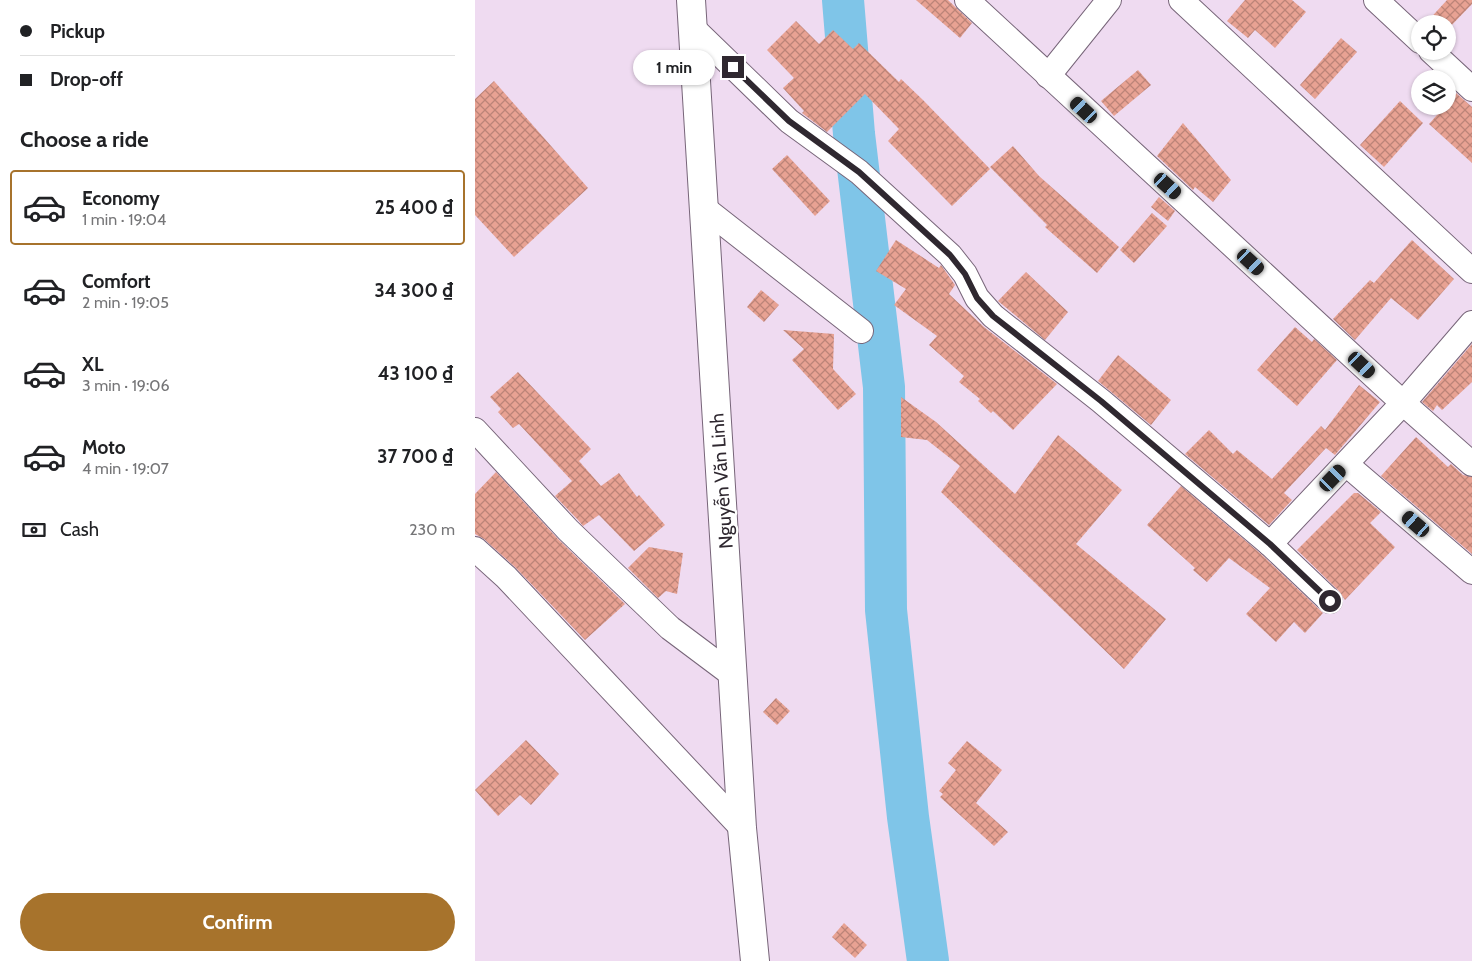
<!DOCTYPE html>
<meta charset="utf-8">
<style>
body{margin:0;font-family:Cabin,sans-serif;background:#f2f2f2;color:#202124;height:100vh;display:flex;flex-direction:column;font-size:19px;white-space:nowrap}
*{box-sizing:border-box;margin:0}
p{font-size:16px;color:#757577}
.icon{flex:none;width:28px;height:28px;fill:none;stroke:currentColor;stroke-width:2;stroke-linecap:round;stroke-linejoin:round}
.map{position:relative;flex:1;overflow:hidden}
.panel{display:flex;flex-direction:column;background:#fff;width:475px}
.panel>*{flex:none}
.guide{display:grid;align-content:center;height:110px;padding:0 20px;background:#fff}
.controls{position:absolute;left:936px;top:15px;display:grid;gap:10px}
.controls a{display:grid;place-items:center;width:45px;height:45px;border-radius:50%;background:#fff;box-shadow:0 1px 4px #0004;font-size:25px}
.end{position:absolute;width:22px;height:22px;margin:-11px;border:6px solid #2f2830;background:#fff;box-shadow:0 0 0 2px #fff}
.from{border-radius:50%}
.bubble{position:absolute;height:35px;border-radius:18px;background:#fff;box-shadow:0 1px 4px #0004;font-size:16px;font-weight:800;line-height:35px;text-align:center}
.car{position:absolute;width:15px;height:30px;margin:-15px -8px;border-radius:6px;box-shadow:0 0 4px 1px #0007;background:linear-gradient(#222 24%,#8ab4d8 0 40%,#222 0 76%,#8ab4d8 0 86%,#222 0)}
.guide b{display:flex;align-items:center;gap:18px;height:48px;font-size:19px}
.guide b+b{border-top:1px solid #e0e0e0}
.guide i{width:12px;height:12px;background:#202124}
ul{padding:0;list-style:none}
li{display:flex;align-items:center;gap:15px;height:75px;margin:0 10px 8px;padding:0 10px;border:2px solid transparent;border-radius:5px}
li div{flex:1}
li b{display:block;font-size:19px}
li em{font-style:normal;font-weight:800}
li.on{border-color:#a7732c}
li>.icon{width:45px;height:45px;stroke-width:1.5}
h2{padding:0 20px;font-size:22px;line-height:60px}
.pay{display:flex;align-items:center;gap:12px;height:55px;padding:0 20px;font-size:19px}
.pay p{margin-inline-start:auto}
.button{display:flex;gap:10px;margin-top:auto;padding:10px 20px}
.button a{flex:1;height:58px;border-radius:30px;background:#a7732c;color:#fff;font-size:20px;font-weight:800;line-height:58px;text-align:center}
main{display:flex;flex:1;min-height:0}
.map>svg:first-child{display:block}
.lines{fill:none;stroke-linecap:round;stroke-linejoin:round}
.river{stroke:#7fc5e8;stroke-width:42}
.building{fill:url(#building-cross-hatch)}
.minor-casing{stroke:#776579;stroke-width:26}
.highway-casing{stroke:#776579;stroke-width:30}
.minor{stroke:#fff;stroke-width:24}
.highway{stroke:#fff;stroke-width:28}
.route{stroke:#2f2830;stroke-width:6}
.labels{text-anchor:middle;stroke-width:4.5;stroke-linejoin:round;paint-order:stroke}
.street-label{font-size:19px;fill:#2f2830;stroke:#fff}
</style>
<main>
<section class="panel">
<div class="guide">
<b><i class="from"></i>Pickup</b>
<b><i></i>Drop-off</b>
</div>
<h2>Choose a ride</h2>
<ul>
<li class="on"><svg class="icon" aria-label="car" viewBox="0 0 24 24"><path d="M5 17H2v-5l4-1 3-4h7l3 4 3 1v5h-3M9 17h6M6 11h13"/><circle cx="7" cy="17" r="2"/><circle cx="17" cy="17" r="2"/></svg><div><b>Economy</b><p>1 min · 19:04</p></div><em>25 400 ₫</em></li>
<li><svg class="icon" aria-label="car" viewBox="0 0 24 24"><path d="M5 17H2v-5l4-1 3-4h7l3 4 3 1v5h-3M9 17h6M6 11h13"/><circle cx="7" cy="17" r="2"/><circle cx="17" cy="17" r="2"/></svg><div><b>Comfort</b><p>2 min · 19:05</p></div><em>34 300 ₫</em></li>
<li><svg class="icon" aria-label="car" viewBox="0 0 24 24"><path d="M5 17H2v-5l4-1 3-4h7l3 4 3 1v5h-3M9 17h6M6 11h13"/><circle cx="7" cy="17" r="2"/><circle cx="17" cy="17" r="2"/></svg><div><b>XL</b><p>3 min · 19:06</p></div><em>43 100 ₫</em></li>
<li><svg class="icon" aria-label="car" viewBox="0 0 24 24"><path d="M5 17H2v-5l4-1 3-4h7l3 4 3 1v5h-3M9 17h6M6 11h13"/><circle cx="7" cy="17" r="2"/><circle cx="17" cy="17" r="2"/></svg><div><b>Moto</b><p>4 min · 19:07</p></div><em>37 700 ₫</em></li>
</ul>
<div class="pay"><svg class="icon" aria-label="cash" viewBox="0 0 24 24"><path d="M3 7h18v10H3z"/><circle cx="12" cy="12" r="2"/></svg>Cash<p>230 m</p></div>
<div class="button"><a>Confirm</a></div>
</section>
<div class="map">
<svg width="997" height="961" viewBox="0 0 997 961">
<defs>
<pattern id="building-cross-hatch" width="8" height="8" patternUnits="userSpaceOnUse" patternTransform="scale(1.25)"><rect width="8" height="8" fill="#e8a293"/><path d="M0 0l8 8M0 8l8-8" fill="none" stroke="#bc8478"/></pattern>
</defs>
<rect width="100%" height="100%" fill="#efdbf1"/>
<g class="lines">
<path class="river" d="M 368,0 L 379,134 L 409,387 L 411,610 L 433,817 L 453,961"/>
</g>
<g class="building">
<path d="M 441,0 L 473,0 L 497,23 L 485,38 Z"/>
<path d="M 770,0 L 817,0 L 831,12 L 800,48 L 780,30 L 773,38 L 752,21 Z"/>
<path d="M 972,0 L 997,0 L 997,4 L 972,30 L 972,24 L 950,24 Z"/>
<path d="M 321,21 L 344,44 L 358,30 L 378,49 L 384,43 L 424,82 L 426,79 L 448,100 L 515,169 L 477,206 L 413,141 L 424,129 L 390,94 L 352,132 L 327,113 L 329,111 L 308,88 L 319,78 L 292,50 Z"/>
<path d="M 866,38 L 882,52 L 840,99 L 825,85 Z"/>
<path d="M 663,70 L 676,85 L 639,116 L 626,101 Z"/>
<path d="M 19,81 L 113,188 L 39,257 L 0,215 L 0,99 Z"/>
<path d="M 981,93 L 997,107 L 997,163 L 954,124 L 970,106 L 972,106 Z"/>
<path d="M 925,101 L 948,123 L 909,167 L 885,145 Z"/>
<path d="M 708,123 L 756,180 L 738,202 L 720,187 L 718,190 L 682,156 Z"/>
<path d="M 538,146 L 564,176 L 644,247 L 622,273 L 570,227 L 572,225 L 515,167 Z"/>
<path d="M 312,155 L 355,201 L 340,216 L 297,169 Z"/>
<path d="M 684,197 L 700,211 L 693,221 L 676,207 Z"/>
<path d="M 677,213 L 692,226 L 659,263 L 645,250 Z"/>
<path d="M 421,240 L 464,268 L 466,265 L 480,285 L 474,294 L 509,327 L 582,384 L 538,430 L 518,411 L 516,413 L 503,401 L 505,399 L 484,382 L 489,376 L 454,345 L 462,336 L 419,305 L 431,289 L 401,271 Z"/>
<path d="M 937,240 L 979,279 L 943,320 L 916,298 L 880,340 L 858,319 L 895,280 L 899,283 Z"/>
<path d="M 551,272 L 593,312 L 570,340 L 523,301 Z"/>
<path d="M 286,290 L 304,305 L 289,322 L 272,307 Z"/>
<path d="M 820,327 L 837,342 L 839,339 L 862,360 L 822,406 L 782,370 Z"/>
<path d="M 308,330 L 359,334 L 358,369 L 381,394 L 363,410 L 317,360 L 329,349 Z"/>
<path d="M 997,344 L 997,382 L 967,410 L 962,405 L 958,411 L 947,402 Z"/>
<path d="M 643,355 L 696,400 L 676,425 L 623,381 Z"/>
<path d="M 43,372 L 116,449 L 104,461 L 126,486 L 144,473 L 162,497 L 164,495 L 190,525 L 159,551 L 124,515 L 108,526 L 103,520 L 80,496 L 97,481 L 44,424 L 38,428 L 23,412 L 26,409 L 15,397 Z"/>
<path d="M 884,385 L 905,402 L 860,455 L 851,448 L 809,493 L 817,500 L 794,525 L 710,454 L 734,430 L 758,454 L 762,450 L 797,479 L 846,426 L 850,430 Z"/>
<path d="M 426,397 L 461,422 L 540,494 L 583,435 L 647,490 L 601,544 L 691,619 L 649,669 L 466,492 L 485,466 L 452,440 L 426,437 Z"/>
<path d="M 941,437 L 973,467 L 976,464 L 988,475 L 997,477 L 997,554 L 906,476 Z"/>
<path d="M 21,472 L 83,539 L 150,604 L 110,640 L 40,567 L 9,539 L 0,534 L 0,494 Z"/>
<path d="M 706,486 L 786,554 L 848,613 L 830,633 L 819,622 L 801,642 L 771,614 L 795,588 L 754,558 L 732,582 L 718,570 L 720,568 L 672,525 Z"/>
<path d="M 879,493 L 883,493 L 906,512 L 895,523 L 920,547 L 870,600 L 864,591 L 822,550 Z"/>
<path d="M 174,547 L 208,553 L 202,594 L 191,591 L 183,598 L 153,568 Z"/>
<path d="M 301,698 L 315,711 L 302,725 L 288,712 Z"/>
<path d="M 51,740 L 84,774 L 56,805 L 45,795 L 23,816 L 0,790 Z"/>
<path d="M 492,741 L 527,770 L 501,803 L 533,832 L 519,846 L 465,797 L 468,794 L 464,791 L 481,770 L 473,763 Z"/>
<path d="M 369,923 L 392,945 L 380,958 L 357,937 Z"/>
</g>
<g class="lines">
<defs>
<g id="minor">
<path d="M 492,0 L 928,403 L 997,464"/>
<path d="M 706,0 L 997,271"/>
<path d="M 901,0 L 945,41"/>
<path d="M 217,27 L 314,121 L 384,172 L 475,255 L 490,274 L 502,298 L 518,316 L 626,401 L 795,544 L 928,403 L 997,323"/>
<path d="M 956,51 L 997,89"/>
<path d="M 573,76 L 634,0"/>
<path d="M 229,208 L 386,331"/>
<path d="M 0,430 L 93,530 L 195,628 L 259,676"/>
<path d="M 871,464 L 997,572"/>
<path d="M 795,544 L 855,601"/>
<path d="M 0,549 L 31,577 L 267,828"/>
</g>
<path id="highway" d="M 216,0 L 267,828 L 280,961"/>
</defs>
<use href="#minor" class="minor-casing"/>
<use href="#highway" class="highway-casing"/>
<use href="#minor" class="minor"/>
<use href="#highway" class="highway"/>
</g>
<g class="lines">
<path class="route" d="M 258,67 L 314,121 L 384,172 L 475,255 L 490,274 L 502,298 L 518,316 L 626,401 L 795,544 L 855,601"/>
</g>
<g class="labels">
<g class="street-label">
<text transform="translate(246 481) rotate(-94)" y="7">Nguyễn Văn Linh</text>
</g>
</g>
</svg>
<div class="controls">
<a><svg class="icon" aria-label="locate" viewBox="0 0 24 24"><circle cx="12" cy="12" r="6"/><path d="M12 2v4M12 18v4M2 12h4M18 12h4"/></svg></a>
<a><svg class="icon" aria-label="layers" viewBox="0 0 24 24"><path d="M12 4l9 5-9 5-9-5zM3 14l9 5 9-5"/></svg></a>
</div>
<i class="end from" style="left:855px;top:601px"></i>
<i class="end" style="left:258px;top:67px"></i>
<div class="bubble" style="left:158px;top:50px;width:82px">1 min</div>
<i class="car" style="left:609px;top:110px;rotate:313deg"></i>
<i class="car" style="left:693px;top:186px;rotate:132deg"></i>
<i class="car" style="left:776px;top:262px;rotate:133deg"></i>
<i class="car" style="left:887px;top:365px;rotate:133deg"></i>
<i class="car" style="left:858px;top:478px;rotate:44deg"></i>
<i class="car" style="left:941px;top:524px;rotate:311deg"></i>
</div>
</main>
